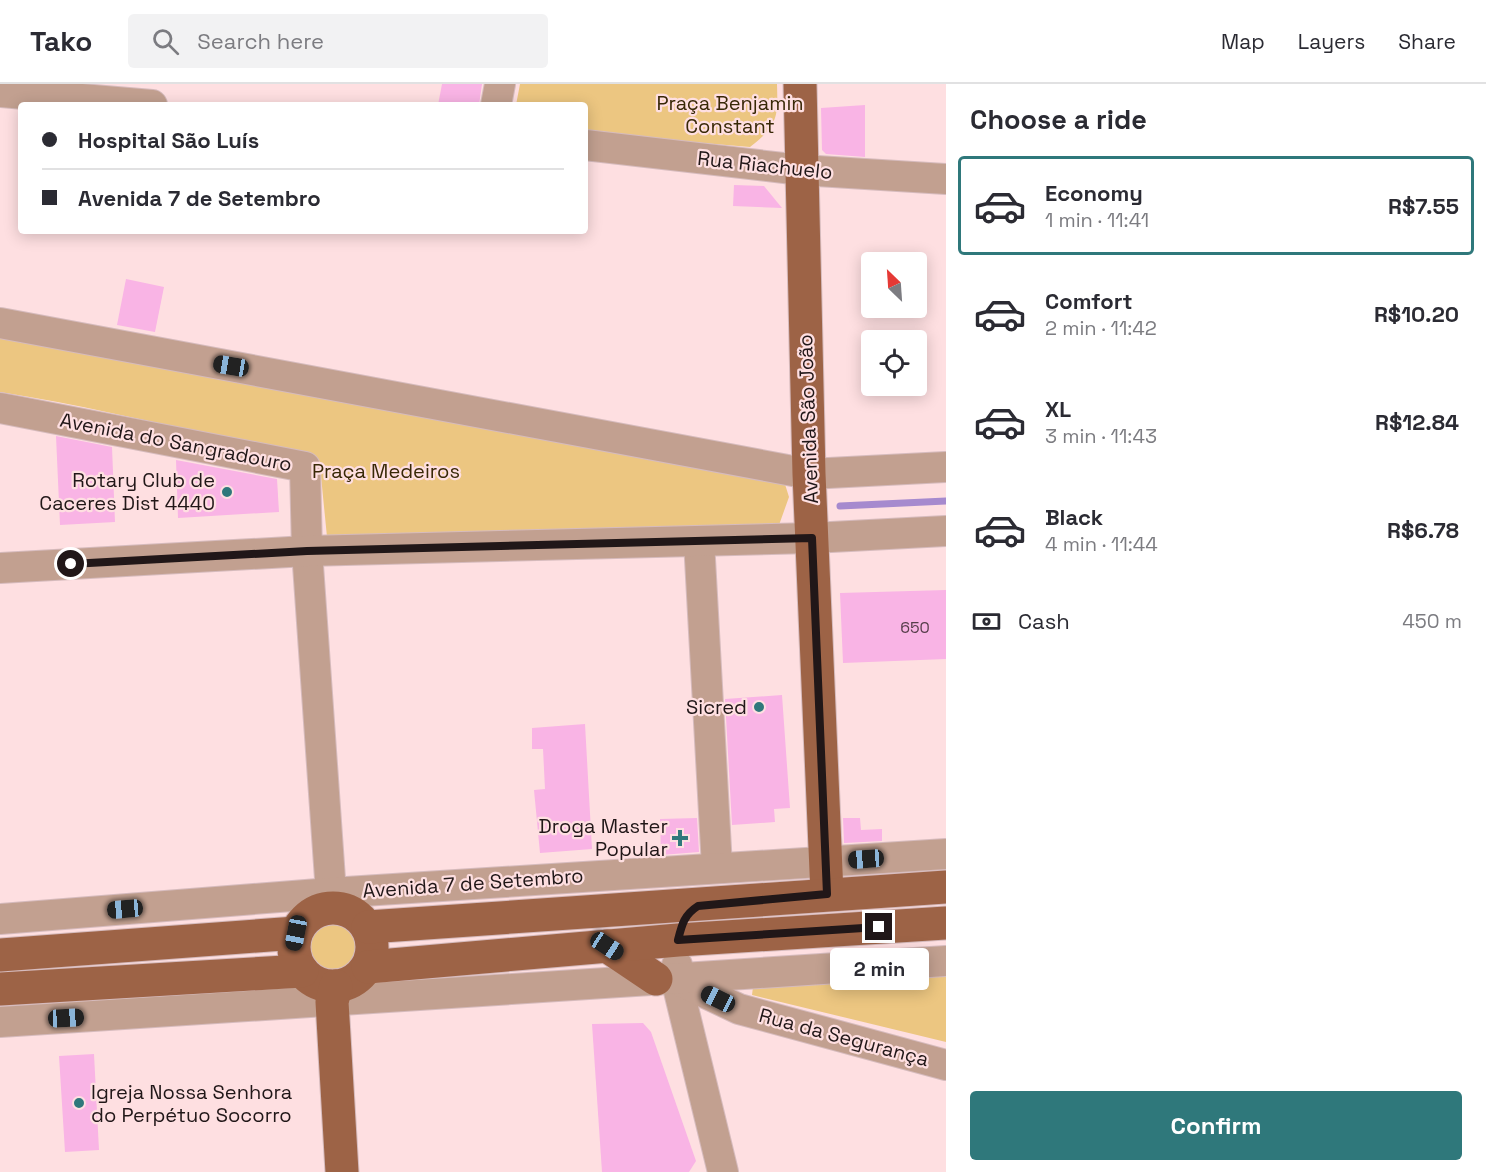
<!DOCTYPE html>
<meta charset="utf-8">
<style>
body{margin:0;font-family:"Space Grotesk",sans-serif;background:#f2f2f3;color:#2b2b33;height:100vh;display:flex;flex-direction:column;font-size:22px;white-space:nowrap}
*{box-sizing:border-box;margin:0}
p{font-size:20px;color:#7c7c81}
.icon{flex:none;width:33px;height:33px;fill:none;stroke:currentColor;stroke-width:2;stroke-linecap:round;stroke-linejoin:round}
.map{position:relative;flex:1;overflow:hidden}
.details{display:flex;flex-direction:column;background:#fff;width:540px}
.details>*{flex:none}
.hud{position:absolute;left:18px;top:18px;width:570px;height:132px;border-radius:6px;box-shadow:0 3px 15px #0003;display:grid;align-content:center;height:132px;padding:0 24px;background:#fff}
.needle{width:39px;rotate:335deg}
.controls{position:absolute;left:861px;top:168px;display:grid;gap:12px}
.controls a{display:grid;place-items:center;width:66px;height:66px;border-radius:6px;background:#fff;box-shadow:0 3px 15px #0003;font-size:30px}
.end{position:absolute;width:27px;height:27px;margin:-14px;border:8px solid #211718;background:#fff;box-shadow:0 0 0 3px #fff}
.from{border-radius:50%}
.bubble{position:absolute;height:42px;border-radius:6px;background:#fff;box-shadow:0 3px 15px #0003;font-size:20px;font-weight:600;line-height:42px;text-align:center}
.car{position:absolute;width:18px;height:36px;margin:-18px -9px;border-radius:8px;box-shadow:0 0 4px 2px #0007;background:linear-gradient(#222 24%,#8ab4d8 0 40%,#222 0 76%,#8ab4d8 0 86%,#222 0)}
.hud b{display:flex;align-items:center;gap:21px;height:57px;font-size:22px}
.hud b+b{border-top:2px solid #e1e1e2}
.hud i{width:15px;height:15px;background:#2b2b33}
ul{padding:0;list-style:none}
li{display:flex;align-items:center;gap:18px;height:99px;margin:0 12px 9px;padding:0 12px;border:3px solid transparent;border-radius:6px}
li div{flex:1}
li b{display:block;font-size:22px}
li em{font-style:normal;font-weight:600}
li.current{border-color:#2f787b}
li>.icon{width:54px;height:54px;stroke-width:1.5}
h2{padding:0 24px;font-size:27px;line-height:72px}
.pay{display:flex;align-items:center;gap:15px;height:66px;padding:0 24px;font-size:22px}
.pay p{margin-inline-start:auto}
.action{display:flex;gap:12px;margin-top:auto;padding:12px 24px}
.action a{flex:1;height:69px;border-radius:6px;background:#2f787b;color:#fff;font-size:24px;font-weight:600;line-height:69px;text-align:center}
header{display:flex;align-items:center;gap:36px;box-sizing:border-box;height:84px;padding:0 30px;background:#fff;border-bottom:2px solid #e1e1e2}
header strong{font-size:28px}
nav{display:flex;gap:33px;margin-inline-start:auto;font-size:21px}
.search{width:420px;height:54px;background:#f2f2f3;display:flex;align-items:center;gap:15px;box-sizing:border-box;padding:0 21px;border-radius:6px;color:#7c7c81;font-size:22px}
main{display:flex;flex:1;min-height:0}
.map>svg:first-child{display:block}
.green{fill:#ecc681}
.lines{fill:none;stroke-linecap:round;stroke-linejoin:round}
.stream{stroke:#a68ace;stroke-width:7}
.building{fill:#f9b4e5}
.minor-casing{stroke:#d6bbbd;stroke-width:32}
.major-casing{stroke:#d6bbbd;stroke-width:35}
.minor{stroke:#c2a090;stroke-width:30}
.major{stroke:#9d6346;stroke-width:33}
.route{stroke:#211718;stroke-width:8}
.poi-dot{fill:#2f787b;stroke:#fedfe1;stroke-width:2}
.labels{text-anchor:middle;stroke-width:4.5;stroke-linejoin:round;paint-order:stroke}
.number-label{font-size:16px;fill:#573e4b}
.park-label{font-size:20px;fill:#382806;stroke:#fedfe1}
.street-label{font-size:20px;fill:#211718;stroke:#fedfe1}
.poi-label{font-size:20px;fill:#211718;stroke:#fedfe1;text-anchor:end}
</style>
<header>
<strong>Tako</strong>
<div class="search"><svg class="icon" aria-label="search" viewBox="0 0 24 24"><circle cx="10" cy="10" r="6"/><path d="M15 15l6 6"/></svg>Search here</div>
<nav><a>Map</a><a>Layers</a><a>Share</a></nav>
</header>
<main>
<div class="map">
<svg width="946" height="1088" viewBox="0 0 946 1088">
<rect width="100%" height="100%" fill="#fedfe1"/>
<g class="green">
<path d="M 520,0 L 777,0 C 778,34 778,41 750,63 L 585,49 L 585,21 L 516,21 Z"/>
<path d="M 0,248 L 784,397 L 789,413 L 779,441 L 327,453 L 320,382 C 301,365 249,359 224,354 C 150,337 75,320 0,308 Z"/>
<circle cx="334" cy="863" r="24"/>
<path d="M 946,891 L 946,958 L 752,911 L 753,903 Z"/>
</g>
<g class="lines">
<path class="stream" d="M 840,422 L 946,417"/>
</g>
<g class="building">
<path d="M 442,0 L 482,0 L 479,21 L 438,21 Z"/>
<path d="M 865,21 L 865,73 L 826,70 L 822,66 L 821,24 Z"/>
<path d="M 734,101 L 764,102 L 782,124 L 733,122 Z"/>
<path d="M 126,195 L 164,203 L 155,248 L 117,241 Z"/>
<path d="M 56,352 L 112,363 L 115,438 L 60,441 Z"/>
<path d="M 176,376 L 277,395 L 279,428 L 178,434 Z"/>
<path d="M 946,506 L 946,575 L 843,579 L 840,509 Z"/>
<path d="M 782,611 L 790,724 L 774,725 L 775,738 L 732,741 L 725,615 Z"/>
<path d="M 585,640 L 592,765 L 540,769 L 534,706 L 545,705 L 543,665 L 532,665 L 532,644 Z"/>
<path d="M 697,734 L 699,768 L 661,771 L 660,735 Z"/>
<path d="M 843,734 L 860,734 L 861,746 L 882,745 L 882,757 L 844,759 Z"/>
<path d="M 643,939 L 651,948 L 696,1077 L 689,1088 L 602,1088 L 592,940 Z"/>
<path d="M 94,970 L 99,1066 L 65,1068 L 59,972 Z"/>
</g>
<g class="lines">
<defs>
<g id="minor">
<path d="M 0,8 L 152,21"/>
<path d="M 496,21 L 500,0"/>
<path d="M 585,61 L 801,86 L 946,95"/>
<path d="M 0,239 L 809,390 L 946,383"/>
<path d="M 0,324 L 305,383 L 307,467 L 331,809 L 335,823"/>
<path d="M 699,457 L 717,783"/>
<path d="M 0,484 L 307,467 L 812,454 L 946,447"/>
<path d="M 0,835 L 331,809 L 946,770"/>
<path d="M 677,881 L 676,895 L 723,1088"/>
<path d="M 678,896 L 739,925 L 946,981"/>
<path d="M 0,938 L 946,877"/>
</g>
<g id="major">
<path d="M 800,0 L 809,390 L 827,810"/>
<circle cx="333" cy="863" r="39"/>
<path d="M 368,843 L 946,803"/>
<path d="M 607,862 L 656,895"/>
<path d="M 0,871 L 296,849"/>
<path d="M 368,883 L 678,856 L 946,839"/>
<path d="M 336,902 L 332,918 L 342,1088"/>
<path d="M 0,905 L 302,887"/>
</g>
</defs>
<use href="#minor" class="minor-casing"/>
<use href="#major" class="major-casing"/>
<use href="#minor" class="minor"/>
<use href="#major" class="major"/>
</g>
<g class="lines">
<path class="route" d="M 71,480 L 307,467 L 812,454 L 827,810 L 698,822 C 684,831 682,840 678,856 L 879,843"/>
</g>
<g class="poi-dot">
<circle cx="227" cy="408" r="6"/>
<circle cx="759" cy="623" r="6"/>
<path d="M677 745h6v6h6v6h-6v6h-6v-6h-6v-6h6z"/>
<circle cx="79" cy="1019" r="6"/>
</g>
<g class="labels">
<g class="number-label">
<text x="915" y="549">650</text>
</g>
<g class="park-label">
<text x="730" y="26">Praça Benjamin<tspan x="730" dy="23">Constant</tspan></text>
<text x="386" y="394">Praça Medeiros</text>
</g>
<g class="street-label">
<text transform="translate(765 81) rotate(6)" y="7">Rua Riachuelo</text>
<text transform="translate(808 335) rotate(-92)" y="7">Avenida São João</text>
<text transform="translate(176 358) rotate(11)" y="7">Avenida do Sangradouro</text>
<text transform="translate(473 799) rotate(-4)" y="7">Avenida 7 de Setembro</text>
<text transform="translate(844 953) rotate(15)" y="7">Rua da Segurança</text>
</g>
<g class="poi-label">
<text x="215" y="403">Rotary Club de<tspan x="215" dy="23">Caceres Dist 4440</tspan></text>
<text x="747" y="630">Sicred</text>
<text x="668" y="749">Droga Master<tspan x="668" dy="23">Popular</tspan></text>
<text x="91" y="1015" text-anchor="start">Igreja Nossa Senhora<tspan x="91" dy="23">do Perpétuo Socorro</tspan></text>
</g>
</g>
</svg>
<div class="controls">
<a><svg class="needle" viewBox="-14 -14 28 28"><path d="M0-13l5 13h-10z" fill="#e53935"/><path d="M0 13l5-13h-10z" fill="#7c7c81"/></svg></a>
<a><svg class="icon" aria-label="locate" viewBox="0 0 24 24"><circle cx="12" cy="12" r="6"/><path d="M12 2v4M12 18v4M2 12h4M18 12h4"/></svg></a>
</div>
<i class="end from" style="left:71px;top:480px"></i>
<i class="end" style="left:879px;top:843px"></i>
<div class="bubble" style="left:830px;top:864px;width:99px">2 min</div>
<i class="car" style="left:231px;top:282px;rotate:280deg"></i>
<i class="car" style="left:866px;top:775px;rotate:266deg"></i>
<i class="car" style="left:125px;top:825px;rotate:265deg"></i>
<i class="car" style="left:296px;top:849px;rotate:191deg"></i>
<i class="car" style="left:607px;top:862px;rotate:123deg"></i>
<i class="car" style="left:718px;top:915px;rotate:296deg"></i>
<i class="car" style="left:66px;top:934px;rotate:87deg"></i>
<div class="hud">
<b><i class="from"></i>Hospital São Luís</b>
<b><i></i>Avenida 7 de Setembro</b>
</div>
</div>
<section class="details">
<h2>Choose a ride</h2>
<ul>
<li class="current"><svg class="icon" aria-label="car" viewBox="0 0 24 24"><path d="M5 17H2v-5l4-1 3-4h7l3 4 3 1v5h-3M9 17h6M6 11h13"/><circle cx="7" cy="17" r="2"/><circle cx="17" cy="17" r="2"/></svg><div><b>Economy</b><p>1 min · 11:41</p></div><em>R$7.55</em></li>
<li><svg class="icon" aria-label="car" viewBox="0 0 24 24"><path d="M5 17H2v-5l4-1 3-4h7l3 4 3 1v5h-3M9 17h6M6 11h13"/><circle cx="7" cy="17" r="2"/><circle cx="17" cy="17" r="2"/></svg><div><b>Comfort</b><p>2 min · 11:42</p></div><em>R$10.20</em></li>
<li><svg class="icon" aria-label="car" viewBox="0 0 24 24"><path d="M5 17H2v-5l4-1 3-4h7l3 4 3 1v5h-3M9 17h6M6 11h13"/><circle cx="7" cy="17" r="2"/><circle cx="17" cy="17" r="2"/></svg><div><b>XL</b><p>3 min · 11:43</p></div><em>R$12.84</em></li>
<li><svg class="icon" aria-label="car" viewBox="0 0 24 24"><path d="M5 17H2v-5l4-1 3-4h7l3 4 3 1v5h-3M9 17h6M6 11h13"/><circle cx="7" cy="17" r="2"/><circle cx="17" cy="17" r="2"/></svg><div><b>Black</b><p>4 min · 11:44</p></div><em>R$6.78</em></li>
</ul>
<div class="pay"><svg class="icon" aria-label="cash" viewBox="0 0 24 24"><path d="M3 7h18v10H3z"/><circle cx="12" cy="12" r="2"/></svg>Cash<p>450 m</p></div>
<div class="action"><a>Confirm</a></div>
</section>
</main>
